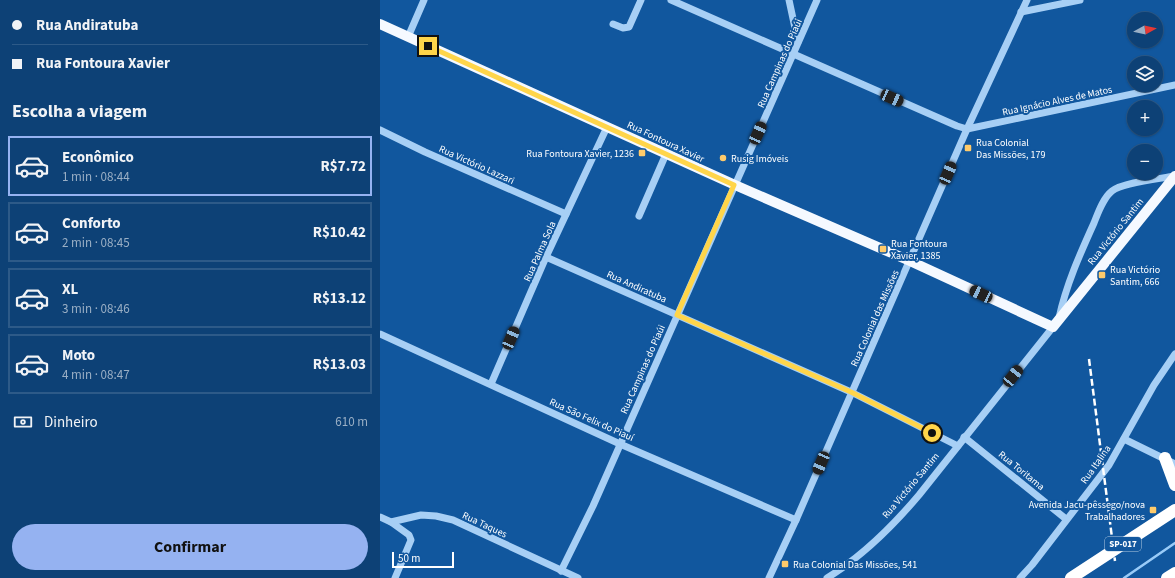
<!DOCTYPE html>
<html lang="pt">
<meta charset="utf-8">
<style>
body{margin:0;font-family:"Source Sans 3",sans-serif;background:#16487b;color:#f1f3f6;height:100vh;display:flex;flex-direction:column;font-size:15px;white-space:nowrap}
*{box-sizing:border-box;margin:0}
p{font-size:13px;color:#9aafc5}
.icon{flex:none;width:22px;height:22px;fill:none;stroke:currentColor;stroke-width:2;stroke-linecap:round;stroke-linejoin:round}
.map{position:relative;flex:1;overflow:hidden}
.details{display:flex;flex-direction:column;background:#0d4176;width:380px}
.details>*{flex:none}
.top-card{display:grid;align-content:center;height:88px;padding:0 12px;background:#0d4176}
.needle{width:26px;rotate:82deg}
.controls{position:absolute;left:747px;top:12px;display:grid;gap:8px}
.controls a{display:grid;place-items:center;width:36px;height:36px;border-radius:50%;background:#0d4176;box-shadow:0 1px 3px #0004,0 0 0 1px #2d5a88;font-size:20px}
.scale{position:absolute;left:12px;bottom:10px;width:62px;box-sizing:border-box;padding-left:4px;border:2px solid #fff;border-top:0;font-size:11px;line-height:14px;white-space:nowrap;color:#fff;-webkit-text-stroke:3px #11579e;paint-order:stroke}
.end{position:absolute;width:18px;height:18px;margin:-9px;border:5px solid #ffd54a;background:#111;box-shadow:0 0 0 2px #111}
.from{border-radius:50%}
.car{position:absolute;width:12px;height:24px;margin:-12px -6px;border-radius:5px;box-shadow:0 0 3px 1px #0007;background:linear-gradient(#222 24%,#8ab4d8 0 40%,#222 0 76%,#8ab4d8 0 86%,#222 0)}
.top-card b{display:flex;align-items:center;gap:14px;height:38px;font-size:15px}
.top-card b+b{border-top:1px solid #2d5a88}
.top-card i{width:10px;height:10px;background:#f1f3f6}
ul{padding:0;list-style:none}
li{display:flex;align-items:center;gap:12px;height:60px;margin:0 8px 6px;padding:0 4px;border:2px solid #2d5a88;border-radius:0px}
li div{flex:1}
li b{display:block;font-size:15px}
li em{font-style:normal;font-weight:700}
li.active{border-color:#95b2f1}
li>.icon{width:36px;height:36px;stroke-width:1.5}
h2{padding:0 12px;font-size:18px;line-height:48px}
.pay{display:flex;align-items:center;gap:10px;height:44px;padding:0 12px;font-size:15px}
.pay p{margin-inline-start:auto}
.cta{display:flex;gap:8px;margin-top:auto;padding:8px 12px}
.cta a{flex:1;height:46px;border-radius:24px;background:#95b2f1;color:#111;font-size:16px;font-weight:700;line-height:46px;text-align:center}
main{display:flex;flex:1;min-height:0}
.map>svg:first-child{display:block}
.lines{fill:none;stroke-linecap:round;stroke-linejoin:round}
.stream{stroke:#99cbf8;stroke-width:2.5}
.minor{stroke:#a7cff5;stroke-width:7}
.major{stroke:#f5f9ff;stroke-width:10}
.highway{stroke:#fff;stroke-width:12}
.rail{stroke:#fff;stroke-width:2.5;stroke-dasharray:7 3;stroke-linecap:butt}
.route{stroke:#ffd54a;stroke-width:5}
.poi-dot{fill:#ffcb6b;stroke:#11579e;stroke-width:1.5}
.labels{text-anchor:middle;stroke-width:4;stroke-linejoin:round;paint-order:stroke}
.shield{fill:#11579e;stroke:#b8cde2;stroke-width:1}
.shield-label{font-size:9px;font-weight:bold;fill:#fff}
.street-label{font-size:10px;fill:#fff;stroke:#11579e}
.poi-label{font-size:10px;fill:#fff;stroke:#11579e;text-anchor:start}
</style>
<main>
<section class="details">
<div class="top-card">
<b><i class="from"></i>Rua Andiratuba</b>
<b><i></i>Rua Fontoura Xavier</b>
</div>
<h2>Escolha a viagem</h2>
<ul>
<li class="active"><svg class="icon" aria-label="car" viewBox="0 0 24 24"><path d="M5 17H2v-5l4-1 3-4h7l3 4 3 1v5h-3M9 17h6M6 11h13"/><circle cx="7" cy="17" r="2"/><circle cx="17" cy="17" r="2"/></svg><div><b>Econômico</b><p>1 min · 08:44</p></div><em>R$7.72</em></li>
<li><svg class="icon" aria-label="car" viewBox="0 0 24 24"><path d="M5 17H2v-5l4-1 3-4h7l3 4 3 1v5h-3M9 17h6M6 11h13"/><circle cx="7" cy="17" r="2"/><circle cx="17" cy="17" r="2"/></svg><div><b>Conforto</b><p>2 min · 08:45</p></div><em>R$10.42</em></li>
<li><svg class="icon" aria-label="car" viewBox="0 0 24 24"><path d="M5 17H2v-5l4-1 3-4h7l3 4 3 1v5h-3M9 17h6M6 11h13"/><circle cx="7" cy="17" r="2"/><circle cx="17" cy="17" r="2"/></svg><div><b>XL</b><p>3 min · 08:46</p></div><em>R$13.12</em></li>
<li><svg class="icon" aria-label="car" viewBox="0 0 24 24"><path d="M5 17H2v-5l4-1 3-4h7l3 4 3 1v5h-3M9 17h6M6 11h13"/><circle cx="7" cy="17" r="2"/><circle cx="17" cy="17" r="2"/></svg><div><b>Moto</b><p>4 min · 08:47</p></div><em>R$13.03</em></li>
</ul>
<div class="pay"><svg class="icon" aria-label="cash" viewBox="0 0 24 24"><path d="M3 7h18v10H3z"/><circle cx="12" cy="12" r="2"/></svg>Dinheiro<p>610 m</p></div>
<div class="cta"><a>Confirmar</a></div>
</section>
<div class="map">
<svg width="795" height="578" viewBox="0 0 795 578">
<rect width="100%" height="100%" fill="#11579e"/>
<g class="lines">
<path class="stream" d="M 744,578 L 795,543"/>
<g class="minor">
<path d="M 291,0 L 577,126 L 587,129 L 795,85"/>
<path d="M 409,0 L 418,42"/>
<path d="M 641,12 L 700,0"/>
<path d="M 233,24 L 243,28 L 249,27 L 261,0"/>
<path d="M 28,37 L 44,0"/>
<path d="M 0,130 L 45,152 L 186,214"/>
<path d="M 259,216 L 286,154"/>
<path d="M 166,257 L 471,392 L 578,446"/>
<path d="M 679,318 C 686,285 700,254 714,223 C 718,213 723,198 732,191 C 744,182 779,179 795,176"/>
<path d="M 0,334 L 240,444 L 416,520"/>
<path d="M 111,384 L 166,257 L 227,127"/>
<path d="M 584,437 L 686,519"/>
<path d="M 744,439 L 795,464"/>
<path d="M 0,517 L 11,522 L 41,515 L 56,516 L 73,520 L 198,578"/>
<path d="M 11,522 L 29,535 L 31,540 L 15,578"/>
<path d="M 181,571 L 213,506 L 437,0"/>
<path d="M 389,578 L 416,520 L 587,129 L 647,0"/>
<path d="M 447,578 C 483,556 512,527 539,495 L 673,327"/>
<path d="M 640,578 L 652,565 L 729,465 L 774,385 L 795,354"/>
</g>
<path class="major" d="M 0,24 L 355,185 L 530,261 L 673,327 L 795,176"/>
<g class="highway">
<path d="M 785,458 L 795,485"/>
<path d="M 691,578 L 795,510"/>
<path d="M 787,578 L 795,573"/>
</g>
<path class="rail" d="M 709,359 L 735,561"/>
</g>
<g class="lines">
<path class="route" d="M 48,46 L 354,185 L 297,315 L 471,392 L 552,433"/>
</g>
<g class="poi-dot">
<rect x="584" y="144" width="8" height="8" rx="2"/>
<rect x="258" y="149" width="8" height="8" rx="2"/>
<circle cx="343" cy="158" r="4"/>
<rect x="499" y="245" width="8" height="8" rx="2"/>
<rect x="718" y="271" width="8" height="8" rx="2"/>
<rect x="769" y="506" width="8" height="8" rx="2"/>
<rect x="401" y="560" width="8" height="8" rx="2"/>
</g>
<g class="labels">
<rect class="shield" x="725" y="537" width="36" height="14" rx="3"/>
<g class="shield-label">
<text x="743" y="547">SP-017</text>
</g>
<g class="street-label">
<text transform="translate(399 63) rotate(-66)" y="4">Rua Campinas do Piaúi</text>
<text transform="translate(677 100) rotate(-12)" y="4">Rua Ignácio Alves de Matos</text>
<text transform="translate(286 141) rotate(25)" y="4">Rua Fontoura Xavier</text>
<text transform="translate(97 164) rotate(24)" y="4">Rua Victório Lazzari</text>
<text transform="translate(735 231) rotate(-51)" y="4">Rua Victório Santim</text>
<text transform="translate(159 251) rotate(-66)" y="4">Rua Palma Sola</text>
<text transform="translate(257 286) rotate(24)" y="4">Rua Andiratuba</text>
<text transform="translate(494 318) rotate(-66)" y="4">Rua Colonial das Missões</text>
<text transform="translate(262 369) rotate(-66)" y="4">Rua Campinas do Piaúi</text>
<text transform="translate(212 419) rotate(24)" y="4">Rua São Felix do Piauí</text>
<text transform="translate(715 464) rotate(-55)" y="4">Rua Italina</text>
<text transform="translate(642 470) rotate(39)" y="4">Rua Toritama</text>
<text transform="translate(530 485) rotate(-50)" y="4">Rua Victório Santim</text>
<text transform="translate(105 524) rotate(25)" y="4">Rua Taques</text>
</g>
<g class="poi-label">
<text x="596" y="146">Rua Colonial<tspan x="596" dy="12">Das Missões, 179</tspan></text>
<text x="254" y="157" text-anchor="end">Rua Fontoura Xavier, 1236</text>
<text x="351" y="162">Rusig Imóveis</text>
<text x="511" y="247">Rua Fontoura<tspan x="511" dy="12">Xavier, 1385</tspan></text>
<text x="730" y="273">Rua Victório<tspan x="730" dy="12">Santim, 666</tspan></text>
<text x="765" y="508" text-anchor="end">Avenida Jacu-pêssego/nova<tspan x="765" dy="12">Trabalhadores</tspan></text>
<text x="413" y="568">Rua Colonial Das Missões, 541</text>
</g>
</g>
</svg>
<div class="controls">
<a><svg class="needle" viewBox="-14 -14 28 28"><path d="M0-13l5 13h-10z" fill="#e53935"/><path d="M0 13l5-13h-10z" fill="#9aafc5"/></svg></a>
<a><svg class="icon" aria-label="layers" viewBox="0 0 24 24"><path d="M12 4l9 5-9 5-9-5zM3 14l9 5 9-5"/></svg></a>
<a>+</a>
<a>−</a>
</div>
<div class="scale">50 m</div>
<i class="end from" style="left:552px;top:433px"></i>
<i class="end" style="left:48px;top:46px"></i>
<i class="car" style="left:512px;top:98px;rotate:114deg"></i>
<i class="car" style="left:378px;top:133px;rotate:24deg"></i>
<i class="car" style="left:568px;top:173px;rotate:23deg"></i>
<i class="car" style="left:601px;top:294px;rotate:295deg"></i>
<i class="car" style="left:131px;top:338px;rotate:23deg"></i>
<i class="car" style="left:633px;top:376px;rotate:39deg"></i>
<i class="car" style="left:441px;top:463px;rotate:203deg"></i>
</div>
</main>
